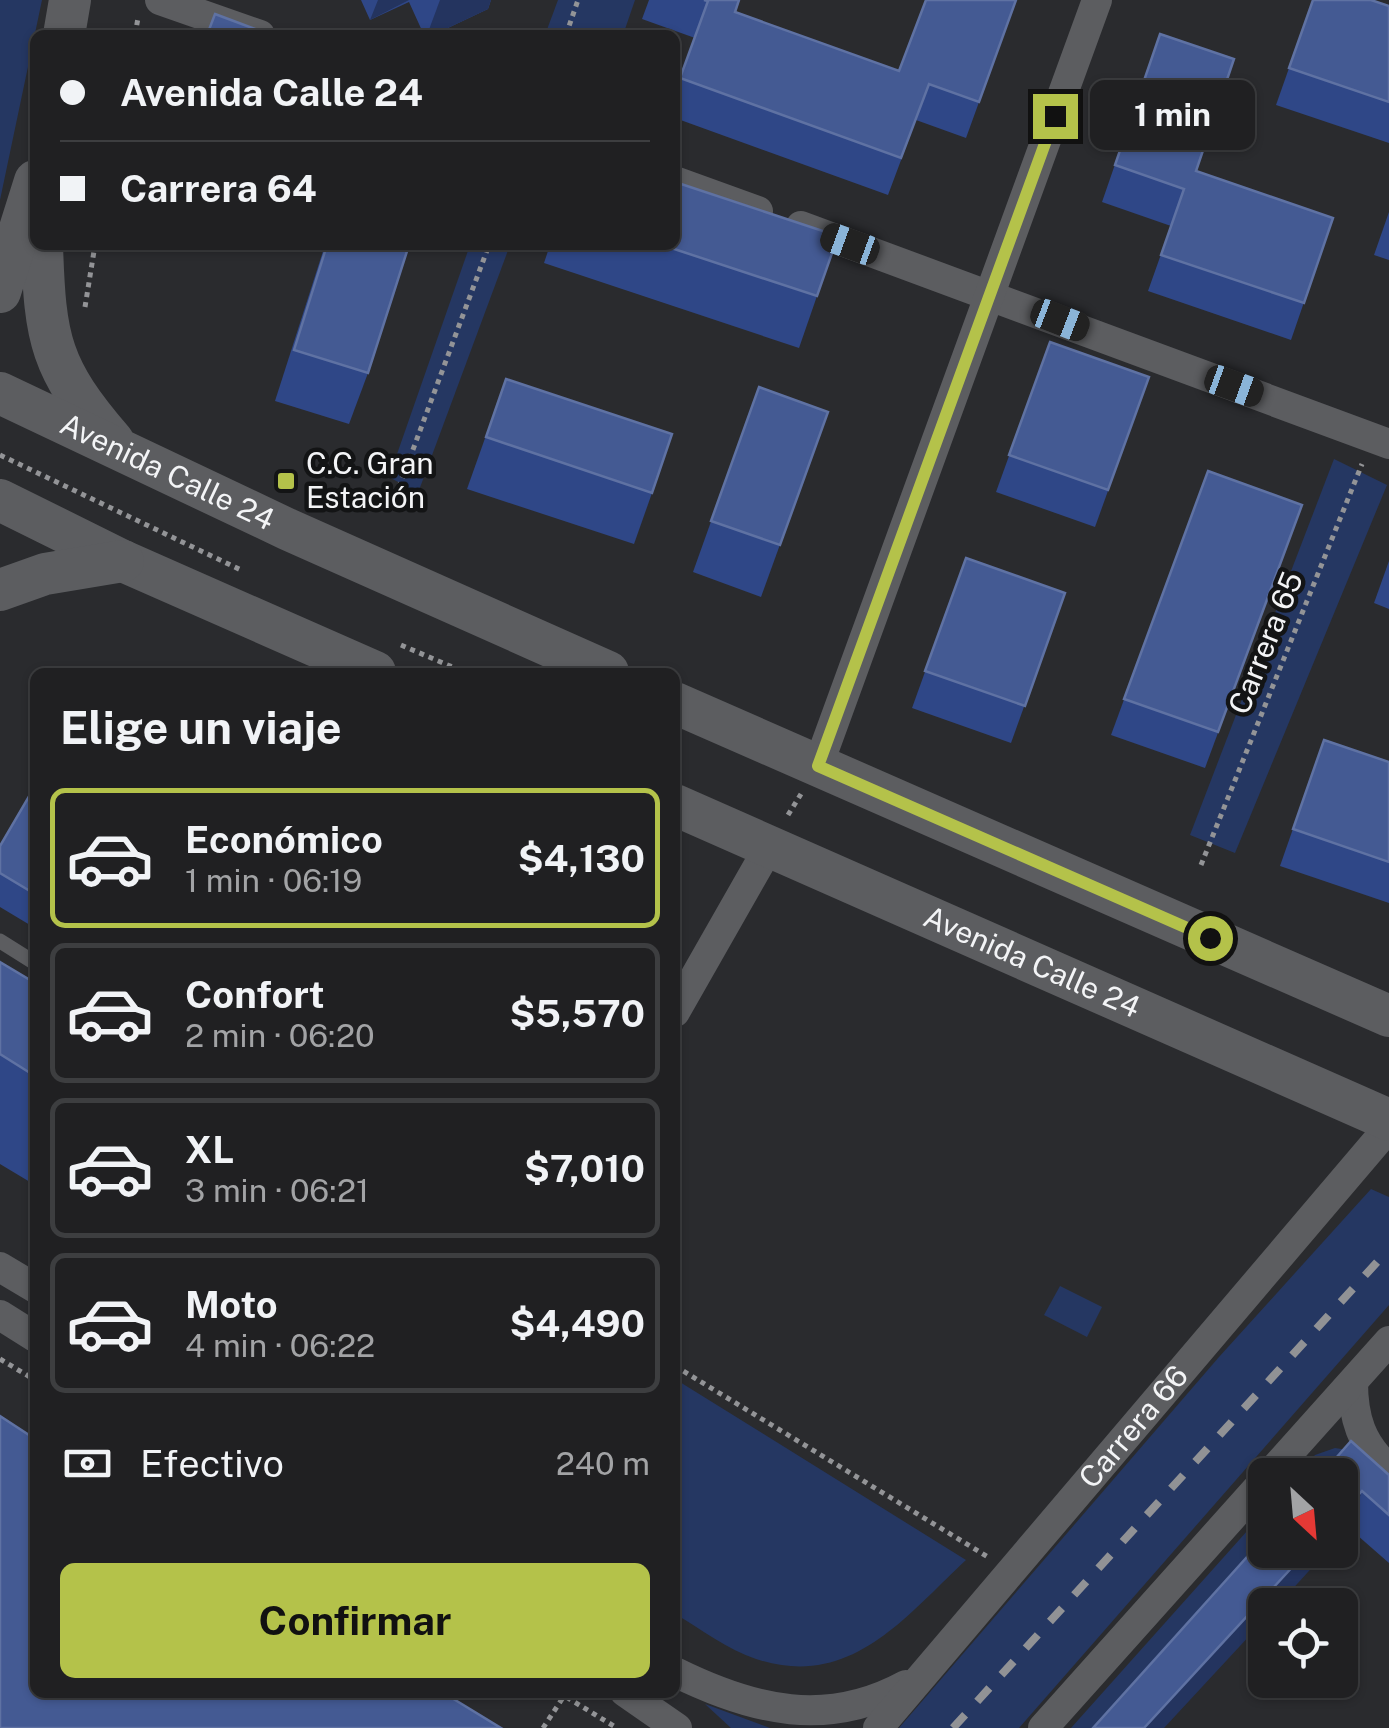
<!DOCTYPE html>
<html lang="es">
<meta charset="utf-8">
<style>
body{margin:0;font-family:"Public Sans",sans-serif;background:#28282a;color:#f1f3f6;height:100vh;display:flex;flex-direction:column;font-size:38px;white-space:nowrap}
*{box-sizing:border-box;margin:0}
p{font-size:32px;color:#a2a3a5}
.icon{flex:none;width:55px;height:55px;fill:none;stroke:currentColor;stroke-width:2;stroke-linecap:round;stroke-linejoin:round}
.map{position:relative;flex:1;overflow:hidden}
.sheet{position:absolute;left:30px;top:668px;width:650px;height:1030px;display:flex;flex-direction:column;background:#202022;border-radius:15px;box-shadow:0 2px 8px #0004,0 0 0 2px #3d3e40}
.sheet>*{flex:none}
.hud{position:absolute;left:30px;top:30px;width:650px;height:220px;border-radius:15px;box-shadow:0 2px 8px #0004,0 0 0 2px #3d3e40;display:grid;align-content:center;height:220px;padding:0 30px;background:#202022}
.needle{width:65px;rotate:154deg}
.controls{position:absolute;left:1248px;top:1458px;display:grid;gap:20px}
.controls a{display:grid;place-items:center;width:110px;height:110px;border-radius:15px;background:#202022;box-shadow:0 2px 8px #0004,0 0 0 2px #3d3e40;font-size:50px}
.end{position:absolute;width:45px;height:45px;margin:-22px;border:12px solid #b4c24a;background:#111;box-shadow:0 0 0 5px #111}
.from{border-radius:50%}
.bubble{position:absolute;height:70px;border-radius:15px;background:#202022;box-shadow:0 2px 8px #0004,0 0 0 2px #3d3e40;font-size:32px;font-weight:700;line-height:70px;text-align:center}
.car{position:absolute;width:30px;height:60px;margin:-30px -15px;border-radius:12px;box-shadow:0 0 8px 2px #0007;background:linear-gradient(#222 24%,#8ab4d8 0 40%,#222 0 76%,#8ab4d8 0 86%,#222 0)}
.hud b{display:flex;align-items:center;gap:35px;height:95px;font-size:38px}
.hud b+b{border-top:2px solid #3d3e40}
.hud i{width:25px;height:25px;background:#f1f3f6}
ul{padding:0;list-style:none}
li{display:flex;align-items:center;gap:30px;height:140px;margin:0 20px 15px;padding:0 10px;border:5px solid #3d3e40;border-radius:15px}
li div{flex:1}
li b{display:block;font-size:38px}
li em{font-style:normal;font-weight:700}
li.selected{border-color:#b4c24a}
li>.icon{width:90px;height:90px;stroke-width:1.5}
h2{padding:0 30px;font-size:45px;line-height:120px}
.pay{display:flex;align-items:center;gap:25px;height:110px;padding:0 30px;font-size:38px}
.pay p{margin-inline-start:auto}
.cta{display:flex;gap:20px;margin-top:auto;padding:20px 30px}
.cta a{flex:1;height:115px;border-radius:15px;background:#b4c24a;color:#111;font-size:40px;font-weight:700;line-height:115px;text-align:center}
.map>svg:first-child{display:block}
.green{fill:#253762}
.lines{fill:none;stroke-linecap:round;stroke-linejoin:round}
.path{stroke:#939497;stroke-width:5;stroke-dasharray:5 5;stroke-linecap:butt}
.lane{stroke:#5c5d60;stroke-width:15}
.street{stroke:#5c5d60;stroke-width:30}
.secondary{stroke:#5c5d60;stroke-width:42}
.rail{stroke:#919295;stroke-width:8;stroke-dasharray:18 18;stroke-linecap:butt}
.wall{fill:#2f4787}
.shaded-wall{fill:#24345f}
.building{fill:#445a93;stroke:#5f72a3;stroke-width:2.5}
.route{stroke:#b4c24a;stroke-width:12}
.poi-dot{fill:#b4c24a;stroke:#131415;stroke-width:4}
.labels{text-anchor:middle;stroke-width:9;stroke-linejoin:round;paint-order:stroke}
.poi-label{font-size:30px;fill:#f3f4f6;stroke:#131415;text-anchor:start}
.street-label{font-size:30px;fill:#f3f4f6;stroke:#131415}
</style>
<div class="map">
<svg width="1389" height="1728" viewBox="0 0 1389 1728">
<rect width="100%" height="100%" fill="#2a2b2e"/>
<g class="green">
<path d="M 0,0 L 42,0 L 0,200 Z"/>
<path d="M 558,0 L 635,0 L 623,35 L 545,35 Z"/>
<path d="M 470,245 L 510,245 L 418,493 L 389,477 Z"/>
<path d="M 1334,459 L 1387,485 L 1235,853 L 1190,835 Z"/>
<path d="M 1371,1189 L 1389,1197 L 1389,1305 L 1019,1728 L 899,1728 L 1219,1357 Z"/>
<path d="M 1060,1286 L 1102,1307 L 1087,1337 L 1044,1315 Z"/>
<path d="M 675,1380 L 675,1379 L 966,1560 C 904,1618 850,1690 756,1659 C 728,1650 701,1629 675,1614 Z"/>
<path d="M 1335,1448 L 1348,1450 L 1340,1475 L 1297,1475 L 1315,1455 Z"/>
<path d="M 1265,1511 L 1265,1550 L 1113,1728 L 1071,1728 Z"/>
<path d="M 705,1704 L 770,1728 L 731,1728 Z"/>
</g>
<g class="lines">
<g class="path">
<path d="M 135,35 L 138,18"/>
<path d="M 566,35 L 578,0"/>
<path d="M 85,307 L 95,245"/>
<path d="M 0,455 L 241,570"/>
<path d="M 392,506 L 489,245"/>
<path d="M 401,645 L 464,672"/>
<path d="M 788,815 L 801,794"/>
<path d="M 1201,865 L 1362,464"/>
<path d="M 0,1359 L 35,1380"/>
<path d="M 675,1366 L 988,1557"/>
<path d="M 558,1692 L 617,1728"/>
<path d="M 543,1728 L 564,1696"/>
</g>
<path class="lane" d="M 0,941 L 35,963"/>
<g class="street">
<path d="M 160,0 L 260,35"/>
<path d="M 675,181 L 758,211"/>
<path d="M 801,226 L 1389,444"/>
<path d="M 818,766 L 1097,0"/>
<path d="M 675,1012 L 769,847"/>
<path d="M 0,1267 L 35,1288"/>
<path d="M 0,1315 L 35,1337"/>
<path d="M 1353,1382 C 1353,1417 1361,1445 1389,1468"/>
<path d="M 1269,1475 L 1389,1341"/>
<path d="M 675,1672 C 754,1711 827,1728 906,1685"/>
<path d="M 625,1692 L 677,1728"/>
<path id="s1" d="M 878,1728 L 1389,1127"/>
<path d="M 1043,1728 L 1265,1480"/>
</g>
<g class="secondary">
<path d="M 64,35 L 70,0"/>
<path d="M 42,245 C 45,340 50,368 113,441"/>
<path d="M 0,292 L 35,181"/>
<path id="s2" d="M 0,393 L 287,529 L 608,672"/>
<path d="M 0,500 L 123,561 L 375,672"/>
<path d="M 0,590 L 45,574 L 123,561"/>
<path d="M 675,703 L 1389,1016"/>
<path id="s3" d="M 675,805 L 1389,1120"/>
</g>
<path class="rail" d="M 953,1728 L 1389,1249"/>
</g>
<g class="wall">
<path d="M 361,0 L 491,0 L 488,9 L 433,35 L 424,35 L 409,2 L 370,20 Z"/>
<path d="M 649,0 L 740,0 L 735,12 L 899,71 L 1016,0 L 966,138 L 916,120 L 888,195 L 675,118 L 675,91 L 695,38 L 642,19 Z"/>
<path d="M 1313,0 L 1389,6 L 1389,143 L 1276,105 Z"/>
<path d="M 1160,34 L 1196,171 L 1333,218 L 1291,340 L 1148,291 L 1171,226 L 1102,202 Z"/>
<path d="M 1389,212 L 1389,260 L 1374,255 Z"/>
<path d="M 325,245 L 409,245 L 368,373 L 349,424 L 275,401 Z"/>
<path d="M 550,245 L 675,245 L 817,296 L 799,348 L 544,263 Z"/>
<path d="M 1050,342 L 1149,377 L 1095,527 L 996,492 Z"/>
<path d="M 506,379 L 652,493 L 634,544 L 467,489 Z"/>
<path d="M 759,387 L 828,412 L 761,597 L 693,572 Z"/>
<path d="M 1208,471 L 1302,505 L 1205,768 L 1111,735 Z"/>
<path d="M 966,558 L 1065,593 L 1011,743 L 912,708 Z"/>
<path d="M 1389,561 L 1389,609 L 1374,603 Z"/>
<path d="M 1324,740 L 1389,762 L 1389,903 L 1280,866 Z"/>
<path d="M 35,786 L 35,928 L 0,907 L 0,846 Z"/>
<path d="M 0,962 L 35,983 L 35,1185 L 0,1164 Z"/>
<path d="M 1340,1475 L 1389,1475 L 1389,1563 L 1349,1528 Z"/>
</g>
<g class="shaded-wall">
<path d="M 378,0 L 409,0 L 370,20 Z"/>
<path d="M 440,0 L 491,0 L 488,9 L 433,35 L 427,35 Z"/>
<path d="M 1362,1491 L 1349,1528 L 1340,1537 L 1340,1515 Z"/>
<path d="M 1308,1550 L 1328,1550 L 1278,1605 L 1265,1605 L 1265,1619 L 1164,1728 L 1144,1728 Z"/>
</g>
<g class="building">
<path d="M 704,0 L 739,0 L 735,12 L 899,71 L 926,0 L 1016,0 L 979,102 L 929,84 L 901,158 L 680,78 L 708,1 Z"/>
<path d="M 1313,0 L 1371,0 L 1389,6 L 1389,102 L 1289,68 Z"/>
<path d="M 215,14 L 271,35 L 207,35 Z"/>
<path d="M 1160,34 L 1234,59 L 1196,171 L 1333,218 L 1304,303 L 1161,255 L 1184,189 L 1115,165 Z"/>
<path d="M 675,182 L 838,236 L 817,296 L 662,245 L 675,245 Z"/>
<path d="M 327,245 L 409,245 L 368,373 L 294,350 Z"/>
<path d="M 1050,342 L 1149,377 L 1108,490 L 1009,455 Z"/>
<path d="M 506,379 L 672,434 L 652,493 L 486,437 Z"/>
<path d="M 759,387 L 828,412 L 780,545 L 711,521 Z"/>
<path d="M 1208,471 L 1302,505 L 1218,732 L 1124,699 Z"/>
<path d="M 966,558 L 1065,593 L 1025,706 L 925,671 Z"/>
<path d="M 1324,740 L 1389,762 L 1389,862 L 1293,829 Z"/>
<path d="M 35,786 L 35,894 L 0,873 L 0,846 Z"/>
<path d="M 0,962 L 35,983 L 35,1076 L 0,1054 Z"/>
<path d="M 0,1416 L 35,1439 L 35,1692 L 442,1692 L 501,1728 L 0,1728 Z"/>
<path d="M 1351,1441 L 1389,1475 L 1389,1515 L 1362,1491 L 1340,1515 L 1340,1475 L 1321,1475 Z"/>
<path d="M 1265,1537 L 1265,1550 L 1308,1550 L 1144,1728 L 1093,1728 Z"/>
</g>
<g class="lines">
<path class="route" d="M 1055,116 L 818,766 L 1210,938"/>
</g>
<rect class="poi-dot" x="276" y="471" width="20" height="20" rx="5"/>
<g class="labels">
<g class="poi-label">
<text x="306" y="474">C.C. Gran<tspan x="306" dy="34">Estación</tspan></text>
</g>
<g class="street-label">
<text dy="10" stroke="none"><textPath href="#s2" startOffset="185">Avenida Calle 24</textPath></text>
<text transform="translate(1266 643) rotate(-68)" y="10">Carrera 65</text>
<text dy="10" stroke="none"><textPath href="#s3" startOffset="390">Avenida Calle 24</textPath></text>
<text dy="10" stroke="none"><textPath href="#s1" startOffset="395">Carrera 66</textPath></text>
</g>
</g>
</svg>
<div class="controls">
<a><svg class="needle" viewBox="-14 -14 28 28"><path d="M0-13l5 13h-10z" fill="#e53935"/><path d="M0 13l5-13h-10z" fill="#a2a3a5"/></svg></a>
<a><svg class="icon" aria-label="locate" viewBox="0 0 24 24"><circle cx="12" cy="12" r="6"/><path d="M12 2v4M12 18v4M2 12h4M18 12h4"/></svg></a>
</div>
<i class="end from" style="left:1210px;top:938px"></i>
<i class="end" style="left:1055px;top:116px"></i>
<div class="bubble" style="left:1090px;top:80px;width:165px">1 min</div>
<i class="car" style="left:850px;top:244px;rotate:290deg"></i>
<i class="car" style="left:1060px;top:320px;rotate:111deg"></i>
<i class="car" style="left:1234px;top:386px;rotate:110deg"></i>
<div class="hud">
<b><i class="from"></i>Avenida Calle 24</b>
<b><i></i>Carrera 64</b>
</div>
<section class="sheet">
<h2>Elige un viaje</h2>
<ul>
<li class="selected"><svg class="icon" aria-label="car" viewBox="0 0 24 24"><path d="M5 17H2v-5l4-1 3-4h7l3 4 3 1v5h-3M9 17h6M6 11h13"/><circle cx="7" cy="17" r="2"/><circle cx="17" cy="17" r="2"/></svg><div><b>Económico</b><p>1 min · 06:19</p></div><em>$4,130</em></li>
<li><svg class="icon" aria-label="car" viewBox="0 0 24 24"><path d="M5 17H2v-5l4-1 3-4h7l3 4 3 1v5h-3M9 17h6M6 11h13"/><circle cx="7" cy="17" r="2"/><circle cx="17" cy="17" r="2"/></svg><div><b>Confort</b><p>2 min · 06:20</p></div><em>$5,570</em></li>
<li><svg class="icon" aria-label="car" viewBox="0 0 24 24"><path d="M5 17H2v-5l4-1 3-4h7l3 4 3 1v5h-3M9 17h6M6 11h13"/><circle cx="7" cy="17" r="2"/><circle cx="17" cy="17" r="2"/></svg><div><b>XL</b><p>3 min · 06:21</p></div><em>$7,010</em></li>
<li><svg class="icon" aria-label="car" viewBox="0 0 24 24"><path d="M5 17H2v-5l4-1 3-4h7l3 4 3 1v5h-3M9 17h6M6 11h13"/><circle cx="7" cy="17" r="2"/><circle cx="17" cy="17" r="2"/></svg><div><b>Moto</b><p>4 min · 06:22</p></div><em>$4,490</em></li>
</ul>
<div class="pay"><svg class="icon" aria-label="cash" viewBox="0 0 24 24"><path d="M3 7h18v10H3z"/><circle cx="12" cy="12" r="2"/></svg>Efectivo<p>240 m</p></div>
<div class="cta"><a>Confirmar</a></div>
</section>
</div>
